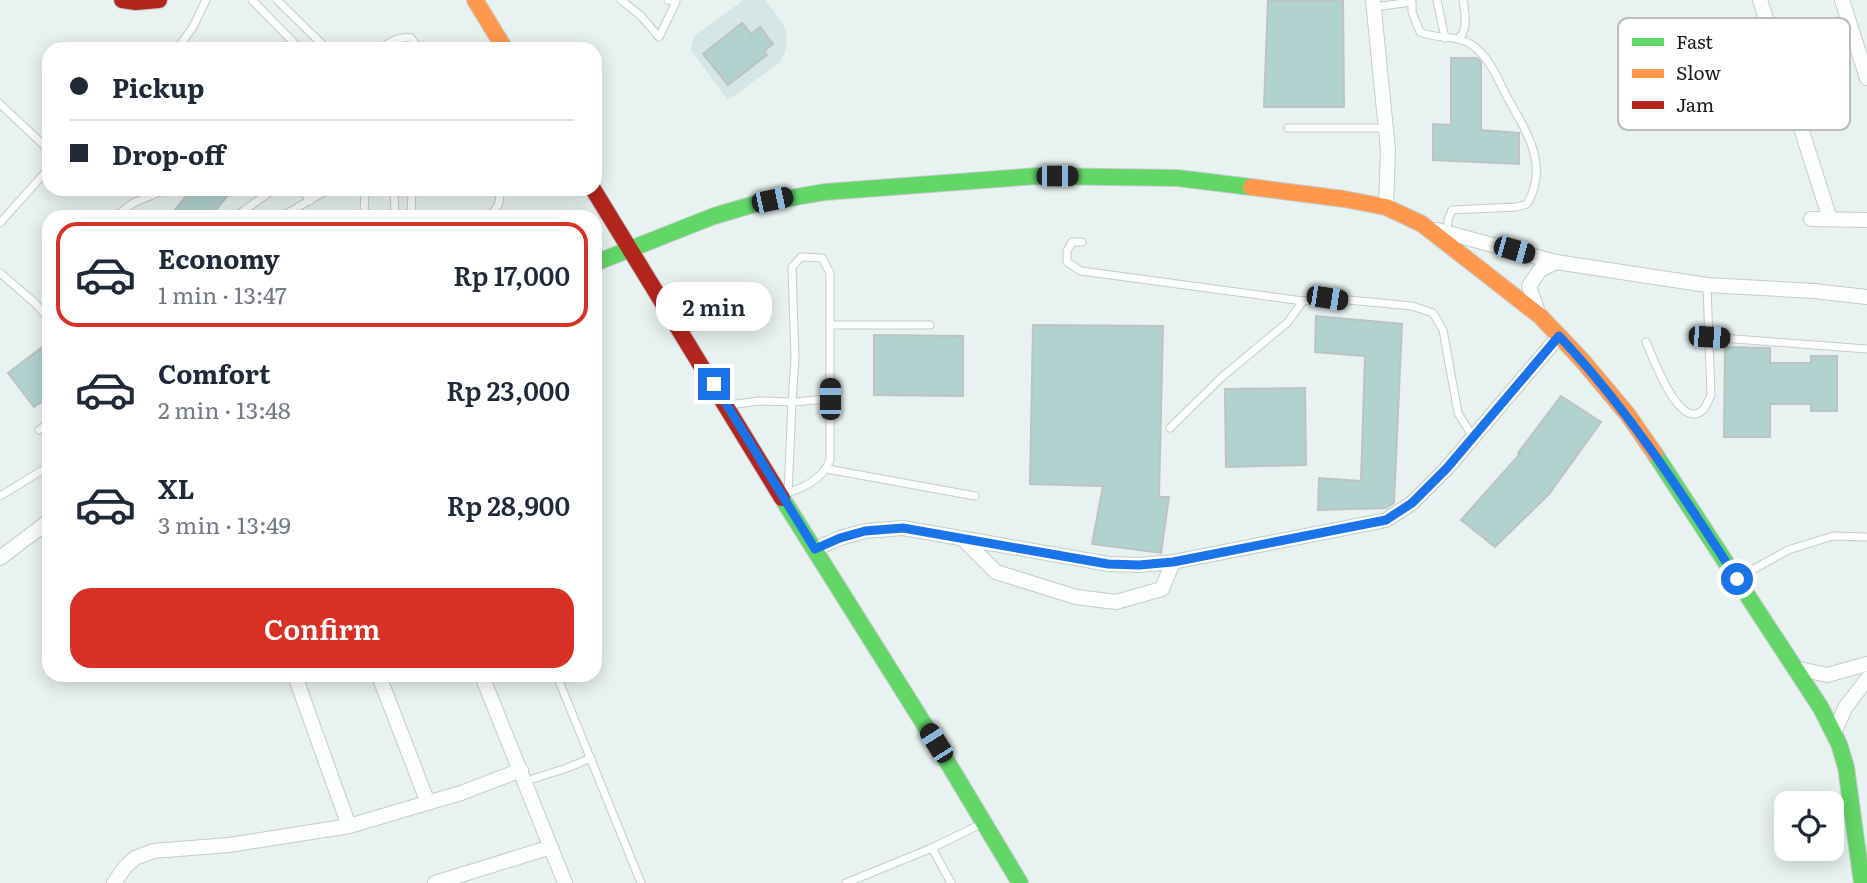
<!DOCTYPE html>
<meta charset="utf-8">
<style>
body{margin:0;font-family:Literata,serif;background:#f2f2f3;color:#1f2937;height:100vh;display:flex;flex-direction:column;font-size:26px;white-space:nowrap}
*{box-sizing:border-box;margin:0}
p{font-size:23px;color:#747a83}
.icon{flex:none;width:38px;height:38px;fill:none;stroke:currentColor;stroke-width:2;stroke-linecap:round;stroke-linejoin:round}
.map{position:relative;flex:1;overflow:hidden}
.panel{position:absolute;left:42px;top:210px;width:560px;height:472px;display:flex;flex-direction:column;background:#fff;border-radius:21px;box-shadow:0 4px 18px #0003}
.panel>*{flex:none}
.hud{position:absolute;left:42px;top:42px;width:560px;height:154px;border-radius:21px;box-shadow:0 4px 18px #0003;display:grid;align-content:center;height:154px;padding:0 28px;background:#fff}
.buttons{position:absolute;left:1774px;top:791px;display:grid;gap:14px}
.buttons a{display:grid;place-items:center;width:70px;height:70px;border-radius:14px;background:#fff;box-shadow:0 4px 18px #0003;font-size:35px}
.end{position:absolute;width:32px;height:32px;margin:-16px;border:9px solid #1a73e8;background:#fff;box-shadow:0 0 0 4px #fff}
.from{border-radius:50%}
.bubble{position:absolute;height:49px;border-radius:21px;background:#fff;box-shadow:0 4px 18px #0003;font-size:23px;font-weight:600;line-height:49px;text-align:center}
.car{position:absolute;width:21px;height:42px;margin:-21px -10px;border-radius:9px;box-shadow:0 0 5px 2px #0007;background:linear-gradient(#222 24%,#8ab4d8 0 40%,#222 0 76%,#8ab4d8 0 86%,#222 0)}
.hud b{display:flex;align-items:center;gap:24px;height:66px;font-size:26px}
.hud b+b{border-top:2px solid #e0e1e3}
.hud i{width:18px;height:18px;background:#1f2937}
ul{padding:12px 0 0;list-style:none}
li{display:flex;align-items:center;gap:21px;height:105px;margin:0 14px 10px;padding:0 14px;border:4px solid transparent;border-radius:21px}
li div{flex:1}
li b{display:block;font-size:26px}
li em{font-style:normal;font-weight:600}
li.current{border-color:#d93025}
li>.icon{width:63px;height:63px;stroke-width:1.5}
.button{display:flex;gap:14px;margin-top:auto;padding:14px 28px}
.button a{flex:1;height:80px;border-radius:21px;background:#d93025;color:#fff;font-size:28px;font-weight:600;line-height:80px;text-align:center}
.map>svg:first-child{display:block}
.built{fill:#d4e7e4}
.building{fill:#b1d2cf;stroke:#bdc3c2;stroke-width:2}
.lines{fill:none;stroke-linecap:round;stroke-linejoin:round}
.lane-casing{stroke:#c5cccb;stroke-width:9}
.street-casing{stroke:#c5cccb;stroke-width:16}
.fast-casing{stroke:#c5cccb;stroke-width:18}
.slow-casing{stroke:#c5cccb;stroke-width:18}
.jam-casing{stroke:#c5cccb;stroke-width:18}
.lane{stroke:#fcfdfd;stroke-width:7}
.street{stroke:#fcfdfd;stroke-width:14}
.fast{stroke:#63d668;stroke-width:16}
.slow{stroke:#ff974d;stroke-width:16}
.jam{stroke:#b3261e;stroke-width:16}
.route{stroke:#1a73e8;stroke-width:9}
.key{fill:#fff;stroke:#babbbb;stroke-width:2}
.key-label{font-size:19px;fill:#181d1d}
</style>
<div class="map">
<svg width="1867" height="883" viewBox="0 0 1867 883">
<rect width="100%" height="100%" fill="#e8f2f0"/>
<path class="built" d="M 744,0 L 765,0 L 782,22 L 786,31 L 787,42 L 785,53 L 779,63 L 728,100 L 691,50 L 694,36 Z"/>
<g class="building">
<path d="M 1268,0 L 1343,0 L 1344,107 L 1264,107 Z"/>
<path d="M 742,23 L 751,34 L 760,27 L 773,44 L 764,51 L 767,55 L 728,85 L 703,54 Z"/>
<path d="M 1451,58 L 1477,58 L 1481,62 L 1481,130 L 1519,133 L 1519,164 L 1433,160 L 1433,124 L 1451,125 Z"/>
<path d="M 192,189 L 233,189 L 210,217 L 182,217 L 174,211 Z"/>
<path d="M 1316,316 L 1402,324 L 1394,503 L 1386,508 L 1318,510 L 1319,478 L 1361,481 L 1365,356 L 1315,352 Z"/>
<path d="M 1033,325 L 1163,326 L 1159,497 L 1169,497 L 1161,553 L 1092,544 L 1103,486 L 1030,484 Z"/>
<path d="M 874,335 L 963,336 L 963,396 L 874,395 Z"/>
<path d="M 49,342 L 49,397 L 34,407 L 8,373 Z"/>
<path d="M 1725,347 L 1770,348 L 1770,363 L 1811,363 L 1811,356 L 1837,356 L 1837,411 L 1811,411 L 1811,404 L 1770,404 L 1770,437 L 1724,437 Z"/>
<path d="M 1305,388 L 1306,465 L 1226,467 L 1225,389 Z"/>
<path d="M 1561,396 L 1601,422 L 1549,494 L 1495,547 L 1461,520 L 1520,454 L 1518,453 Z"/>
</g>
<g class="lines">
<defs>
<g id="lane">
<path d="M 252,0 L 300,49"/>
<path d="M 277,0 L 327,49"/>
<path d="M 621,0 L 641,16 L 659,37 L 676,2 L 668,0"/>
<path d="M 1437,0 L 1445,38"/>
<path d="M 1374,7 L 1412,2 L 1412,12 L 1420,32 C 1438,40 1456,34 1472,45 C 1489,57 1496,75 1505,93 C 1524,129 1551,163 1527,204 L 1516,207 L 1452,210 L 1448,220 L 1447,232"/>
<path d="M 1460,37 C 1468,29 1465,12 1463,0"/>
<path d="M 177,49 L 193,27 L 206,0"/>
<path d="M 380,49 C 390,42 398,36 411,38 L 419,49"/>
<path d="M 0,104 L 49,150"/>
<path d="M 1288,128 L 1385,128"/>
<path d="M 302,189 L 310,201"/>
<path d="M 394,189 L 395,217"/>
<path d="M 114,217 L 133,203 L 167,189"/>
<path d="M 235,217 L 274,189"/>
<path d="M 281,217 L 329,189"/>
<path d="M 364,217 L 365,189"/>
<path d="M 411,217 L 412,189"/>
<path d="M 488,217 C 498,208 502,202 498,189"/>
<path d="M 0,223 L 49,168"/>
<path d="M 1082,242 L 1072,242 L 1067,251 L 1067,262 L 1081,271 L 1303,301"/>
<path d="M 0,273 L 35,303 L 49,319"/>
<path d="M 830,325 L 930,325"/>
<path d="M 1709,337 L 1867,349"/>
<path d="M 1646,342 C 1653,357 1679,432 1703,410 C 1706,407 1709,399 1711,395 L 1707,286"/>
<path d="M 728,405 L 760,401 L 792,402 L 795,359 L 792,267 L 801,257 L 822,258 L 830,273 L 830,460 C 823,480 801,489 781,495"/>
<path d="M 1170,428 L 1222,377 L 1288,322 L 1303,301 L 1327,298 L 1412,306 L 1433,313 L 1443,330 L 1458,413 L 1473,437"/>
<path d="M 39,430 L 49,423"/>
<path d="M 827,469 L 975,496"/>
<path d="M 788,493 L 792,402 L 830,399"/>
<path d="M 0,496 L 49,466"/>
<path d="M 1738,578 L 1788,550 L 1833,536 L 1867,537"/>
<path d="M 557,676 L 641,883"/>
<path d="M 526,781 L 567,768 L 591,758"/>
<path d="M 932,848 L 951,883"/>
<path d="M 846,883 L 932,848 L 983,823"/>
</g>
<g id="street">
<path d="M 1373,0 L 1388,150 L 1386,207"/>
<path d="M 1760,0 L 1830,219"/>
<path d="M 1842,0 L 1867,78"/>
<path d="M 1811,219 L 1867,220"/>
<path d="M 1437,230 L 1556,262 L 1707,285 L 1814,291 L 1867,297"/>
<path d="M 1538,312 L 1529,286 L 1540,270 L 1556,262"/>
<path d="M 963,539 L 996,572 L 1076,597 L 1116,602 L 1162,589 L 1173,562"/>
<path d="M 815,549 L 840,538 L 865,531 L 903,528 L 1109,564 L 1139,565 L 1173,562 L 1386,520 L 1412,503 L 1447,468 L 1559,336"/>
<path d="M 0,558 L 49,521"/>
<path d="M 1795,668 L 1827,675 L 1867,664"/>
<path d="M 295,676 L 349,826"/>
<path d="M 379,676 L 428,803"/>
<path d="M 482,676 L 565,883"/>
<path d="M 1834,733 L 1845,708 L 1867,679"/>
<path d="M 114,883 L 125,867 L 135,858 L 153,851 L 229,845 L 349,826 L 461,793 L 521,770"/>
<path d="M 435,883 L 551,847"/>
</g>
<g id="fast">
<path d="M 595,263 L 714,216 L 755,204 L 825,192 L 1037,176 L 1177,178 L 1251,187"/>
<path d="M 1655,454 L 1821,708 L 1839,744 L 1846,767 L 1862,883"/>
<path d="M 782,498 L 936,743 L 1020,883"/>
</g>
<g id="slow">
<path d="M 475,0 L 505,49"/>
<path d="M 1251,187 L 1344,199 L 1386,207 L 1422,224 L 1540,316 L 1581,359 L 1628,415 L 1655,454"/>
</g>
<g id="jam">
<path d="M 122,0 L 136,2 L 159,0"/>
<path d="M 593,189 L 782,498"/>
</g>
</defs>
<use href="#lane" class="lane-casing"/>
<use href="#street" class="street-casing"/>
<use href="#fast" class="fast-casing"/>
<use href="#slow" class="slow-casing"/>
<use href="#jam" class="jam-casing"/>
<use href="#lane" class="lane"/>
<use href="#street" class="street"/>
<use href="#fast" class="fast"/>
<use href="#slow" class="slow"/>
<use href="#jam" class="jam"/>
</g>
<g class="lines">
<path class="route" d="M 714,384 L 815,549 L 840,538 L 865,531 L 903,528 L 1108,564 L 1139,565 L 1173,562 L 1386,520 L 1412,503 L 1447,468 L 1559,336 C 1629,410 1682,494 1737,579"/>
</g>
<rect x="1618" y="18" width="232" height="112" rx="10" class="key"/>
<rect x="1632" y="38" width="32" height="8" fill="#63d668"/>
<rect x="1632" y="69" width="32" height="9" fill="#ff974d"/>
<rect x="1632" y="101" width="32" height="8" fill="#b3261e"/>
<g class="key-label">
<text x="1676" y="49">Fast</text>
<text x="1676" y="80">Slow</text>
<text x="1676" y="112">Jam</text>
</g>
</svg>
<div class="buttons">
<a><svg class="icon" aria-label="locate" viewBox="0 0 24 24"><circle cx="12" cy="12" r="6"/><path d="M12 2v4M12 18v4M2 12h4M18 12h4"/></svg></a>
</div>
<i class="end from" style="left:1737px;top:579px"></i>
<i class="end" style="left:714px;top:384px"></i>
<div class="bubble" style="left:656px;top:282px;width:116px">2 min</div>
<i class="car" style="left:1057px;top:176px;rotate:90deg"></i>
<i class="car" style="left:772px;top:200px;rotate:78deg"></i>
<i class="car" style="left:1514px;top:250px;rotate:106deg"></i>
<i class="car" style="left:1327px;top:298px;rotate:99deg"></i>
<i class="car" style="left:1709px;top:337px;rotate:94deg"></i>
<i class="car" style="left:830px;top:399px;rotate:0deg"></i>
<i class="car" style="left:936px;top:743px;rotate:328deg"></i>
<div class="hud">
<b><i class="from"></i>Pickup</b>
<b><i></i>Drop-off</b>
</div>
<section class="panel">
<ul>
<li class="current"><svg class="icon" aria-label="car" viewBox="0 0 24 24"><path d="M5 17H2v-5l4-1 3-4h7l3 4 3 1v5h-3M9 17h6M6 11h13"/><circle cx="7" cy="17" r="2"/><circle cx="17" cy="17" r="2"/></svg><div><b>Economy</b><p>1 min · 13:47</p></div><em>Rp 17,000</em></li>
<li><svg class="icon" aria-label="car" viewBox="0 0 24 24"><path d="M5 17H2v-5l4-1 3-4h7l3 4 3 1v5h-3M9 17h6M6 11h13"/><circle cx="7" cy="17" r="2"/><circle cx="17" cy="17" r="2"/></svg><div><b>Comfort</b><p>2 min · 13:48</p></div><em>Rp 23,000</em></li>
<li><svg class="icon" aria-label="car" viewBox="0 0 24 24"><path d="M5 17H2v-5l4-1 3-4h7l3 4 3 1v5h-3M9 17h6M6 11h13"/><circle cx="7" cy="17" r="2"/><circle cx="17" cy="17" r="2"/></svg><div><b>XL</b><p>3 min · 13:49</p></div><em>Rp 28,900</em></li>
</ul>
<div class="button"><a>Confirm</a></div>
</section>
</div>
